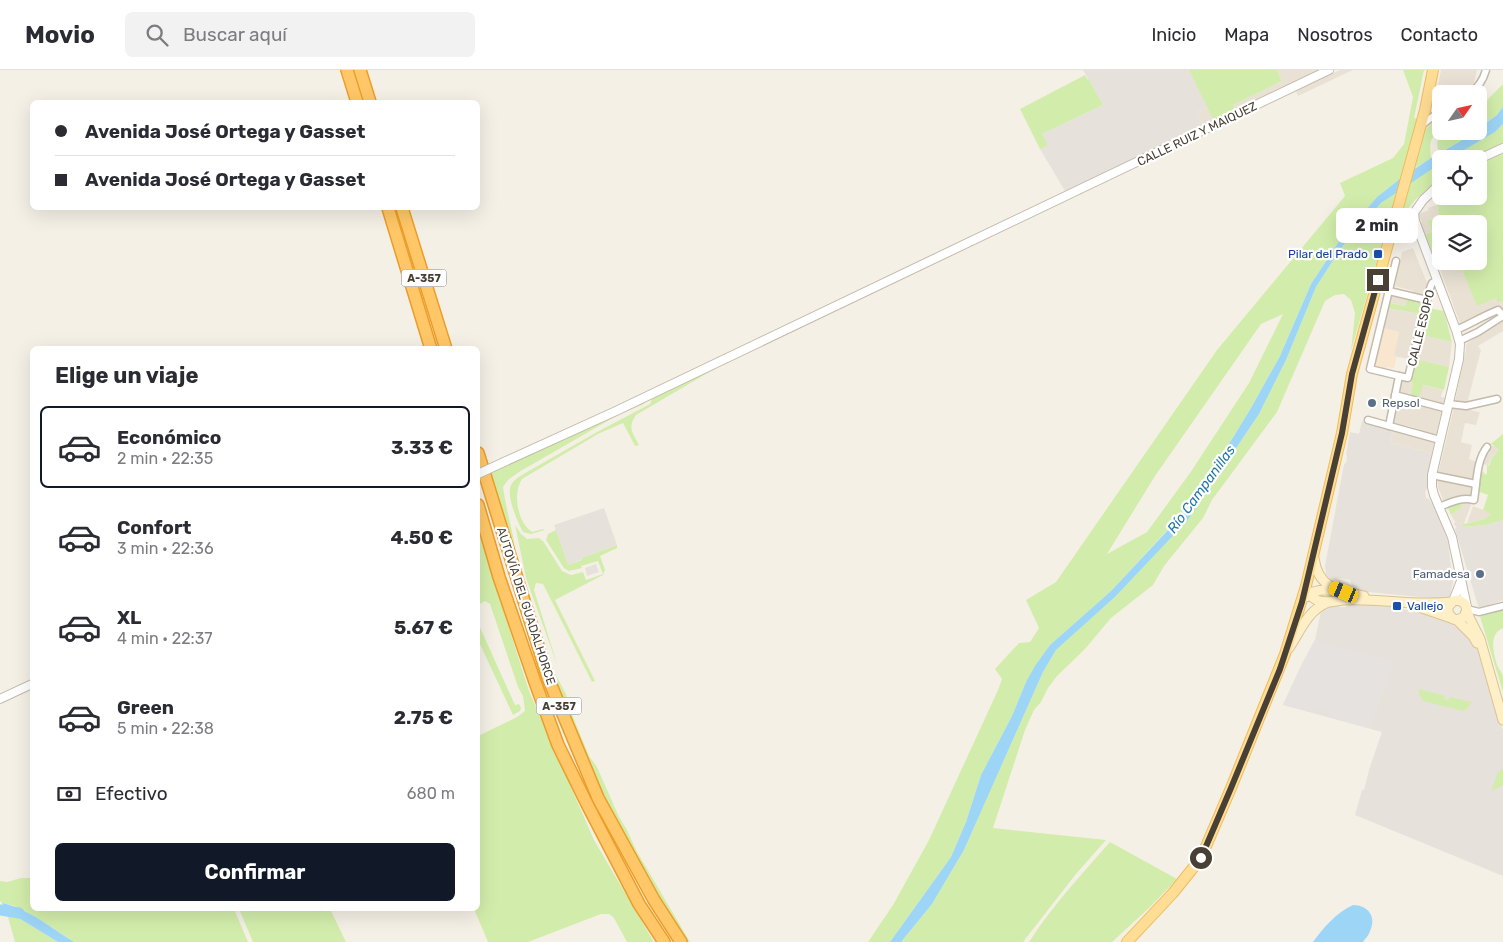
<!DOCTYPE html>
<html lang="es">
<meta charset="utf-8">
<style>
body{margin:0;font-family:Rubik,sans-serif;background:#f2f2f3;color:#2b2b33;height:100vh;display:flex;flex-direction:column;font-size:19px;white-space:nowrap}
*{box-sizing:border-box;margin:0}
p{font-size:16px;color:#7c7c81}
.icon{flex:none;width:28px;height:28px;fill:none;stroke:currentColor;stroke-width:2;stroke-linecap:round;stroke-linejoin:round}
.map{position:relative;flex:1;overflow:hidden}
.panel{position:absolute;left:30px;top:276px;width:450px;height:565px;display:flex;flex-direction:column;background:#fff;border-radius:8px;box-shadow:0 5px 20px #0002}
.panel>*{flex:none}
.banner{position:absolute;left:30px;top:30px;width:450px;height:110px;border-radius:8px;box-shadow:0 5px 20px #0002;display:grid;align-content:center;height:110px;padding:0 25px;background:#fff}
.needle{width:32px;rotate:56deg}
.tools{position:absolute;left:1432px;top:15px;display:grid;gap:10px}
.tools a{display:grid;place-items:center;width:55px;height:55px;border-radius:8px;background:#fff;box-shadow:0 5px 20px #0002;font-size:25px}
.end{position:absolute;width:22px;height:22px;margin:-11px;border:6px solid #484035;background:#fff;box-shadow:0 0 0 2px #fff}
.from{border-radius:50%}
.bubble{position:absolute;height:35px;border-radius:8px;background:#fff;box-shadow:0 5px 20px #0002;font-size:16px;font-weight:700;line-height:35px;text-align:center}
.car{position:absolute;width:15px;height:30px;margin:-15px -8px;border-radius:6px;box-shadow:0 0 4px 1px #0007;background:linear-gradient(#f5c518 24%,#345 0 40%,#f5c518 0 76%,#345 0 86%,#f5c518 0)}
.banner b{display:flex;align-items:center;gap:18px;height:48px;font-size:19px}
.banner b+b{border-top:1px solid #e1e1e2}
.banner i{width:12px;height:12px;background:#2b2b33}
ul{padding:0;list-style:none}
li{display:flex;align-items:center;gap:15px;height:82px;margin:0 10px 8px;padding:0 15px;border:2px solid transparent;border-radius:8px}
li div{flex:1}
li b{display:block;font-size:19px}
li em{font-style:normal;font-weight:700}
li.active{border-color:#111827}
li>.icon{width:45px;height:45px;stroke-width:1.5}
h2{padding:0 25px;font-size:22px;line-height:60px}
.pay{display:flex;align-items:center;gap:12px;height:55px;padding:0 25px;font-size:19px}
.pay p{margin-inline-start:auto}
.button{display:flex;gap:10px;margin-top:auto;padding:10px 25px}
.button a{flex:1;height:58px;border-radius:8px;background:#111827;color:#fff;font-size:20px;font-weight:700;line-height:58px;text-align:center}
header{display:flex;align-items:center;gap:30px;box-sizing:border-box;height:70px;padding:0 25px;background:#fff;border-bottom:1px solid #e1e1e2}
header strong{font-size:24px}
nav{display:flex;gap:28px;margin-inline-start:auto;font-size:18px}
.search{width:350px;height:45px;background:#f2f2f3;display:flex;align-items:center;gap:12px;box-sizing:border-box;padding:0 18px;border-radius:8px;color:#7c7c81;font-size:19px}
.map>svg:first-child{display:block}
.residential{fill:#e9e2d4}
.commercial{fill:#f8e6cf}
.industrial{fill:#e7e1db}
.green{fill:#d2edab;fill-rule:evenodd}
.parking{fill:#e5e2df}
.water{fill:#9dd5f7}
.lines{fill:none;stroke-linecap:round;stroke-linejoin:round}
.river{stroke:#9dd5f7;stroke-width:11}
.minor-casing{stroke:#c4baab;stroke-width:9}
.tertiary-casing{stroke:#c4baab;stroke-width:10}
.secondary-casing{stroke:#d8c492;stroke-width:11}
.primary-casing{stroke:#efbc5a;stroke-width:12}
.motorway-casing{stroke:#ec9d29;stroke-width:14}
.minor{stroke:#fff;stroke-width:6}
.tertiary{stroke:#fff;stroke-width:8}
.secondary{stroke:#ffefc6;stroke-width:9}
.primary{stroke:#ffdd95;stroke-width:10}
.motorway{stroke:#ffc767;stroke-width:11}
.tertiary-bridge-casing{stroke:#c4baab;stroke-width:10;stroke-linecap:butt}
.tertiary-bridge{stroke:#fff;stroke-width:8}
.route{stroke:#484035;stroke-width:6}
.transit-dot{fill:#1a4fb4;stroke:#fff;stroke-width:2}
.service-dot{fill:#5c6f8a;stroke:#fff;stroke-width:2}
.labels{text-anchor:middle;stroke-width:4.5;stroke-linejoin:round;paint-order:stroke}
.shield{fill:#fff;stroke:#7f7972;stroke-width:1}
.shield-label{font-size:11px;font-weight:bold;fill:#484035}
.street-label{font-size:12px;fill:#484035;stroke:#fff}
.transit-label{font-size:12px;fill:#164399;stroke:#fff;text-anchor:end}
.service-label{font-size:12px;fill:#4e5e75;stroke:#fff;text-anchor:start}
.water-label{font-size:14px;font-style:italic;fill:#2178ad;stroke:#fff}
</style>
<header>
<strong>Movio</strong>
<div class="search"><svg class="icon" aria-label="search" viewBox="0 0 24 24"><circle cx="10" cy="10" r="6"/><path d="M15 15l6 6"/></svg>Buscar aquí</div>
<nav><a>Inicio</a><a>Mapa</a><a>Nosotros</a><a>Contacto</a></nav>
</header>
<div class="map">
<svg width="1503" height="872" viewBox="0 0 1503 872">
<rect width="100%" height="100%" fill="#f5f0e6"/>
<g class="residential">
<path d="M 1277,0 L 1321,0 L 1237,42 L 1233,35 L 1282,11 Z"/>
<path d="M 1340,0 L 1353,0 L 1298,26 L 1296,21 L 1321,8 Z"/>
<path d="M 1441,0 L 1477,0 L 1474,13 L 1471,16 L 1460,24 L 1441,24 L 1441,35 L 1434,39 L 1433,38 Z"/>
<path d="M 1208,37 L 1214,51 L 1203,56 L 1197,42 Z"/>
<path d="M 1437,135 L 1439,148 L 1430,157 L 1432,162 L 1425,165 L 1421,153 L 1422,152 L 1419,144 L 1429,140 L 1428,138 Z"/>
<path d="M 1413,178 L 1427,213 L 1424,225 L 1413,223 L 1413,221 L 1395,216 L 1402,182 Z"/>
<path d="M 1441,183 L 1441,191 L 1456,191 L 1461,197 L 1464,205 L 1497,228 L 1498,233 L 1503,231 L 1503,241 L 1461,256 L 1435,186 Z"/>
<path d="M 1391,225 L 1407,229 L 1405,236 L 1390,233 Z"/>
<path d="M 1388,238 L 1420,244 L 1409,289 L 1393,286 L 1399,262 L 1383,258 Z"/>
<path d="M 1503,250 L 1503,261 L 1478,276 L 1481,280 L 1467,334 L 1455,331 L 1466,280 L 1466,274 Z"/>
<path d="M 1422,265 L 1452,272 L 1449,297 L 1416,289 Z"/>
<path d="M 1402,311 L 1413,313 L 1410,326 L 1399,324 Z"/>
<path d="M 1422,315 L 1443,320 L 1441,327 L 1446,328 L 1444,336 L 1419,329 Z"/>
<path d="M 1399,329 L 1444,340 L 1437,366 L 1421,362 L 1421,360 L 1412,357 L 1394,353 Z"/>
<path d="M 1454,337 L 1480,342 L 1476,355 L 1465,353 L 1461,372 L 1472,375 L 1469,389 L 1477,392 L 1475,412 L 1438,404 Z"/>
<path d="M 1393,359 L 1435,370 L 1432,383 L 1391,373 Z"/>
<path d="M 1493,375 L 1499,380 L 1492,388 L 1488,396 L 1480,392 L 1485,384 Z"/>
<path d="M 1437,408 L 1471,415 L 1474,418 L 1473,427 L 1444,432 L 1438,417 Z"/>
<path d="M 1460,431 L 1472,432 L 1466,448 L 1457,458 L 1454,454 L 1455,452 L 1451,445 L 1462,437 Z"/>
<path d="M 1473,436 L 1491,443 L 1491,444 L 1485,449 L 1467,453 Z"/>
</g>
<path class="commercial" d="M 1383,258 L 1399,262 L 1394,285 L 1397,286 L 1394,298 L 1387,297 L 1386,299 L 1375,296 Z"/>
<g class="industrial">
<path d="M 1083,0 L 1189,0 L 1208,37 L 1197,42 L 1203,56 L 1065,121 L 1040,79 L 1047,75 L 1042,64 L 1103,35 Z"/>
<path d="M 1362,351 L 1393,359 L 1391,373 L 1432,383 L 1428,405 L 1427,419 L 1425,422 L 1426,428 L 1429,429 L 1435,438 L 1448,472 L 1453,513 L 1450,526 L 1447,528 L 1441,529 L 1358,521 L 1352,516 L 1350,510 L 1340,508 L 1333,510 L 1330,509 L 1326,504 L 1325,496 L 1344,394 L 1346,393 L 1347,386 L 1346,385 L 1350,362 L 1359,364 Z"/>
<path d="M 604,438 L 617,475 L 582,488 L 583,489 L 568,495 L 554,455 Z"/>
<path d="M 1466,448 L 1463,457 L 1486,455 L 1503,450 L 1503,530 L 1479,539 L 1455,459 Z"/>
<path d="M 596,494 L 599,502 L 587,506 L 585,498 Z"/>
<path d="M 1348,535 L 1370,535 L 1391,537 L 1420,542 L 1433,546 L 1450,553 L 1462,560 L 1476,575 L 1503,660 L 1503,806 L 1355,745 L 1362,720 L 1364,720 L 1369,700 L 1382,662 L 1283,635 L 1301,596 L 1315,570 L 1321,541 L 1329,537 L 1339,536 L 1340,537 L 1345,537 Z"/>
</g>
<g class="green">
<path d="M 1189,0 L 1277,0 L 1282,11 L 1233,35 L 1237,42 L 1214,51 Z"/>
<path d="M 1403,0 L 1424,0 L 1414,48 L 1418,49 L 1401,108 L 1377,127 L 1338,173 L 1311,214 L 1280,286 L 1251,338 L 1199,423 L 1182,444 L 1111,521 L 1050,575 L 1026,612 L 1012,646 L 981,705 L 966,752 L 951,787 L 890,872 L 868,872 L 893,835 L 929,770 L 998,620 L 1002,609 L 995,599 L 1019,573 L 1030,572 L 1039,558 L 1026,530 L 1056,512 L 1217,280 L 1345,126 L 1340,113 L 1393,88 L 1404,74 L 1413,27 ZM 1283,244 L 1249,313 L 1190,403 L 1147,462 L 1107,484 L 1155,406 L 1261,254 Z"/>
<path d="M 1085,5 L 1088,10 L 1089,10 L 1103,35 L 1042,64 L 1048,75 L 1040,79 L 1020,39 Z"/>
<path d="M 1503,14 L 1503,37 L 1497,45 L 1479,58 L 1479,38 Z"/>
<path d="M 1441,47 L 1441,60 C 1428,69 1430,73 1431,88 L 1415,98 L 1426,59 L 1432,53 Z"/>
<path d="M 1503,54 L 1503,75 L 1472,89 L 1449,89 L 1495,62 Z"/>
<path d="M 1445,61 L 1474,61 L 1459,72 L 1439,83 C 1436,72 1436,69 1445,61 Z"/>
<path d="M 1503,83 L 1503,231 L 1498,233 L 1496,228 L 1477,236 L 1461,197 L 1456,191 L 1479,191 L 1479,154 L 1441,154 L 1441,183 L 1434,186 L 1425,165 L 1432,162 L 1428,151 L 1439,147 L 1436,126 L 1441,122 L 1441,126 L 1479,126 L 1479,94 Z"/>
<path d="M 1441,93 L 1441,107 L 1415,130 L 1407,140 L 1404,139 L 1411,112 Z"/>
<path d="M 1397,121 L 1351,281 L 1355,243 L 1351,230 L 1344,224 L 1335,225 L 1325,231 L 1277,342 L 1212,430 L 1203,448 L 1164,496 L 1153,515 L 1111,548 L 1085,579 L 1057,606 L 1048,618 L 1041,632 L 1034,640 L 1025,660 L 993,758 L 1106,770 L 1076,804 L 1023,872 L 901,872 L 932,834 L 964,780 L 1043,602 L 1056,580 L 1115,527 L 1187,451 L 1259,344 L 1286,290 L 1316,217 L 1341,178 L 1381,133 Z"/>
<path d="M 1407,229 L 1422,232 L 1420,244 L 1388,238 L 1390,233 L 1405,236 Z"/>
<path d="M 1429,238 L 1444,241 L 1452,272 L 1422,265 Z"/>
<path d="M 1416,289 L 1449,297 L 1444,320 L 1423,315 L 1419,329 L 1410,327 L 1413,313 L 1411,312 Z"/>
<path d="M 723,294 L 636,345 C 627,358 633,363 639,375 L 635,376 L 623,353 L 598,364 L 522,409 C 512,423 518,453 532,462 L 543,459 L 545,460 L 531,464 L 523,462 C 517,451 506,426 511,415 C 513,411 517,408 520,406 L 597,362 L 650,334 L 652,329 L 656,324 Z"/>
<path d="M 646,329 L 645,333 L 642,335 L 618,345 L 519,402 L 508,410 L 503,417 C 506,440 514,463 516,486 L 553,600 L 566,624 L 573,647 L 589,686 L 597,697 L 619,747 L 627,760 L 636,780 L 690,872 L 686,872 L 676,857 L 617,752 L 592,701 L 550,601 L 488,404 Z"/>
<path d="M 1503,364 L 1503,450 L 1486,455 L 1462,457 L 1464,454 L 1485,449 L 1491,444 L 1483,440 L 1488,425 L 1477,421 L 1481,400 L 1486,405 L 1487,403 L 1487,395 L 1489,396 L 1492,388 L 1499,380 L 1492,374 L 1489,377 L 1488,376 Z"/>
<path d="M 1460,431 L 1462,437 L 1451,445 L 1447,436 Z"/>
<path d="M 515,455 L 521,464 L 527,469 L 539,468 L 543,471 L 562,501 L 571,505 L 583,502 L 586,510 L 603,504 L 598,491 L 581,496 L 582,498 L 569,501 L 564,498 L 546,470 L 548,464 L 556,460 L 568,495 L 582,490 L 582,488 L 617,475 L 617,478 L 600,486 L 605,500 L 603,505 L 555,530 L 595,611 L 592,612 L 543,514 L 536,513 L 534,520 L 558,597 L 526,508 Z"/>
<path d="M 478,460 L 529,621 L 594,770 L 654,872 L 627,872 L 614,848 L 609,844 L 601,844 L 528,872 L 488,872 L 474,839 L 478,839 L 478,666 L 517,647 L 525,641 L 523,626 L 518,617 L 490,534 L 485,531 L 478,535 L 478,519 L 480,518 L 478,510 Z"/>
<path d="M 1503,539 L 1503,558 C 1488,564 1494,583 1497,595 C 1498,598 1502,602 1503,606 C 1503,610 1503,617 1503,622 L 1481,550 L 1480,545 Z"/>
<path d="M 478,553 L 515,635 L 519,634 L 521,638 L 520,641 L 513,645 L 478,570 Z"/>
<path d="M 1419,619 L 1445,626 L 1444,629 L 1449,630 L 1450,627 L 1472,632 L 1467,639 L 1463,641 L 1423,631 L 1419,624 Z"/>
<path d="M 1501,700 L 1503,700 L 1503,715 L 1491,721 L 1498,702 Z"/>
<path d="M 1110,772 L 1177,809 L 1149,838 L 1112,872 L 1029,872 C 1052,836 1082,804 1110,772 Z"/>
<path d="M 21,808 L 32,808 L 32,839 L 234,839 L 248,872 L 74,872 L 47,854 L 15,836 L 2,833 L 0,831 L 0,811 L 7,812 Z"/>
<path d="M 239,839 L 325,839 L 331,841 L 346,872 L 253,872 Z"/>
<path d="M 8,847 L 17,847 L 58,872 L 15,872 Z"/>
</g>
<path class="parking" d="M 1315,570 L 1395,592 L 1370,658 L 1332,648 L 1329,641 L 1318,637 L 1311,642 L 1283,635 L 1301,596 Z"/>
<g class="water">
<path d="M 1503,37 L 1503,54 L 1495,62 L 1449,89 L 1441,89 L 1441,93 L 1381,133 L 1341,178 L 1316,217 L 1286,290 L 1259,344 L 1187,451 L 1115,527 L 1056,580 L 1043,602 L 964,780 L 932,834 L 901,872 L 890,872 L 951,787 L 966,752 L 981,705 L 1012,646 L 1026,612 L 1035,596 L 1050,575 L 1111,521 L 1182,445 L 1199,423 L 1251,338 L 1280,286 L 1311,214 L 1338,173 L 1377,127 L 1401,108 L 1431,88 L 1459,72 L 1474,61 L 1479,61 L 1479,58 L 1497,45 Z"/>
<path d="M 2,833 C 29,839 51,858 74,872 L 58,872 L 17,847 L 8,847 Z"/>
<path d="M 1353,835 C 1368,835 1377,847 1370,861 C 1369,865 1365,869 1363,872 L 1313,872 C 1324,857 1336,843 1353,835 Z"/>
</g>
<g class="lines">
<path class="river" d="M 0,840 L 19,843"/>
<defs>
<g id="minor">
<path d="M 1469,24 C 1478,18 1483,11 1486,0"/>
<path d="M 1422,55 L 1441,40"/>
<path d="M 1396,191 L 1370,299 L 1399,306"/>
<path d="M 1389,221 L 1427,230"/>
<path d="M 1456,260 C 1470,254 1483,246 1498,240 L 1503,246"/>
<path d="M 1459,271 L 1478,262 L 1503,246"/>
<path d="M 1395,325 L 1448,339"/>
<path d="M 1449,334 L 1466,336 L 1497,329"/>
<path d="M 1368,350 L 1440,370"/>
<path d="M 1389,356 L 1399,306 L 1408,308 L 1429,221 L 1432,213 L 1437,210"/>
<path d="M 1432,405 L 1476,414"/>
<path d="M 1439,437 C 1452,432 1461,427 1474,430 C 1477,413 1476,391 1487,377"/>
<path d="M 1467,539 L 1479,542 L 1503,536"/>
</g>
<g id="tertiary">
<path d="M 1479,89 L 1503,78"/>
<path d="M 1441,113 L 1423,130 L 1414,143 L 1415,151 L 1456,260 L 1460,274 L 1459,289 L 1432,405 L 1432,417 L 1434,425 L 1452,467 L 1467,537"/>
<path d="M 504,392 L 616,341 L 1329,0"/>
<path d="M 1453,531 L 1461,511"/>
<path d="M 0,629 L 32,614"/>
</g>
<g id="secondary">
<path d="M 1314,488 C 1318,518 1338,521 1364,526"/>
<path d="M 1306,516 C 1308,522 1310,527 1317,530 C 1325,534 1335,531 1343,530 C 1379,528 1415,536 1451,532"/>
<path d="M 1306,527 C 1314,519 1325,519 1336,521"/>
<path d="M 1416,536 L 1457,550 L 1464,547 L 1467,539"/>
<path d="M 1453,549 L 1448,543 L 1448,537 L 1453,531 L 1459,530 L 1465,534 L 1469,547 L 1480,569 L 1503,650"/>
<path d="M 1457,550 L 1473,566 L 1477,573"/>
<path d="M 1289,578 C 1301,560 1307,541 1328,532"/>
</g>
<path id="primary" d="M 1127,872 L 1173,823 L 1201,788 L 1231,718 L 1285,584 L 1306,516 L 1342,363 L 1352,304 L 1425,40 L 1433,0"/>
<g id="motorway">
<path d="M 347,0 L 357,32"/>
<path d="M 360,0 L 370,32"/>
<path d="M 388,138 L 431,279"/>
<path d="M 402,138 L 446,279"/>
<path d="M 478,383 L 548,608 L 598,728 L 654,830 L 681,872"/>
<path d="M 478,435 L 499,507 L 535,612 L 558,675 L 587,734 L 639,834 L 664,872"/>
</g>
</defs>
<use href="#minor" class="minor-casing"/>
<use href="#tertiary" class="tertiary-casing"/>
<use href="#secondary" class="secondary-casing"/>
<use href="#primary" class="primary-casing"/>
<use href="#motorway" class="motorway-casing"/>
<use href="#minor" class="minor"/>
<use href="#tertiary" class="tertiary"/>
<use href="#secondary" class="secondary"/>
<use href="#primary" class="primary"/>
<use href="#motorway" class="motorway"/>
<defs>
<path id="tertiary-bridge" d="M 478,404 L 504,392"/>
</defs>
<use href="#tertiary-bridge" class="tertiary-bridge-casing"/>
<use href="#tertiary-bridge" class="tertiary-bridge"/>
</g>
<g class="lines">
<path class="route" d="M 1201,788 L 1231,718 L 1280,599 L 1302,532 L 1342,363 L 1352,304 L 1378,210"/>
</g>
<g class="transit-dot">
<rect x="1373" y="179" width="10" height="10" rx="2.5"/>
<rect x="1392" y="531" width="10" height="10" rx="2.5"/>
</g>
<g class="service-dot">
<circle cx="1372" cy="333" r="5"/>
<circle cx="1480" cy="504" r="5"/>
</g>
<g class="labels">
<g class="shield">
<rect x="401.5" y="199.5" width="45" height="17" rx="4"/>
<rect x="536.5" y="627.5" width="45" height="17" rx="4"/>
</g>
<g class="shield-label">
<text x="424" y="212">A-357</text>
<text x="559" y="640">A-357</text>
</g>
<g class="street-label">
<text transform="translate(1197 64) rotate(-26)" y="4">CALLE RUIZ Y MAIQUEZ</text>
<text transform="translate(1421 258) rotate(-76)" y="4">CALLE ESOPO</text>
<text transform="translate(526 536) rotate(72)" y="4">AUTOVÍA DEL GUADALHORCE</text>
</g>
<g class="transit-label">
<text x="1368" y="188">Pilar del Prado</text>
<text x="1407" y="540" text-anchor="start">Vallejo</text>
</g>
<g class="service-label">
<text x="1382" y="337">Repsol</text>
<text x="1470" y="508" text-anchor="end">Famadesa</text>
</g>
<g class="water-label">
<text transform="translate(1201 419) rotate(-54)" y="5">Río Campanillas</text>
</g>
</g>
</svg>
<div class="tools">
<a><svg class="needle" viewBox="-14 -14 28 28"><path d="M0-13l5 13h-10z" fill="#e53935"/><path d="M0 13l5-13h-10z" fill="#7c7c81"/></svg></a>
<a><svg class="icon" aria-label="locate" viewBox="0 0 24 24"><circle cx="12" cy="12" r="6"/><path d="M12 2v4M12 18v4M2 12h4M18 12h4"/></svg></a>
<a><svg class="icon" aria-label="layers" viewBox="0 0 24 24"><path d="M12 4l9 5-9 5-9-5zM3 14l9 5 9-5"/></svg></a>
</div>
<i class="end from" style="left:1201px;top:788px"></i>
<i class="end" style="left:1378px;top:210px"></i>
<div class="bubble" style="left:1336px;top:138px;width:82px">2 min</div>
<i class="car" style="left:1344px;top:522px;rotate:292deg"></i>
<div class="banner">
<b><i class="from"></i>Avenida José Ortega y Gasset</b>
<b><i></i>Avenida José Ortega y Gasset</b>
</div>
<section class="panel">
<h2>Elige un viaje</h2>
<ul>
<li class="active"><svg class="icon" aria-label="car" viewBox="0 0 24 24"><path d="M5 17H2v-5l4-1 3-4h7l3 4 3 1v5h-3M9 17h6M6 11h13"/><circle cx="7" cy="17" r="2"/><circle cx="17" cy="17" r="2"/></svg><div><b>Económico</b><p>2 min · 22:35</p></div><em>3.33 €</em></li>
<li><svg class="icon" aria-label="car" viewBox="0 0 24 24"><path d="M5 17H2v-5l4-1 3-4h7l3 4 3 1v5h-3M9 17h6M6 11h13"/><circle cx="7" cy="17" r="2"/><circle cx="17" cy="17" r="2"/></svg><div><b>Confort</b><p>3 min · 22:36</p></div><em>4.50 €</em></li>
<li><svg class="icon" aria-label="car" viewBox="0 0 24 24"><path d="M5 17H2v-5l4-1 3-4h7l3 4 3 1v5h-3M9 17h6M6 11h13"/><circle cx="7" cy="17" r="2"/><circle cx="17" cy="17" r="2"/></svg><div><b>XL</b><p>4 min · 22:37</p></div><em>5.67 €</em></li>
<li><svg class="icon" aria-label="car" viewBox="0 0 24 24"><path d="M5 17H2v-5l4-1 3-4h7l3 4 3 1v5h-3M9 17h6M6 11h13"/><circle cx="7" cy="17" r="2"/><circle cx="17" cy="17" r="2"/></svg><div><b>Green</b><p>5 min · 22:38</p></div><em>2.75 €</em></li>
</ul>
<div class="pay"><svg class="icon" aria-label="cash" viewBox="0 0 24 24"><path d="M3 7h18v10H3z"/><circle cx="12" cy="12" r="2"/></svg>Efectivo<p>680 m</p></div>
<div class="button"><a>Confirmar</a></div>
</section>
</div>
